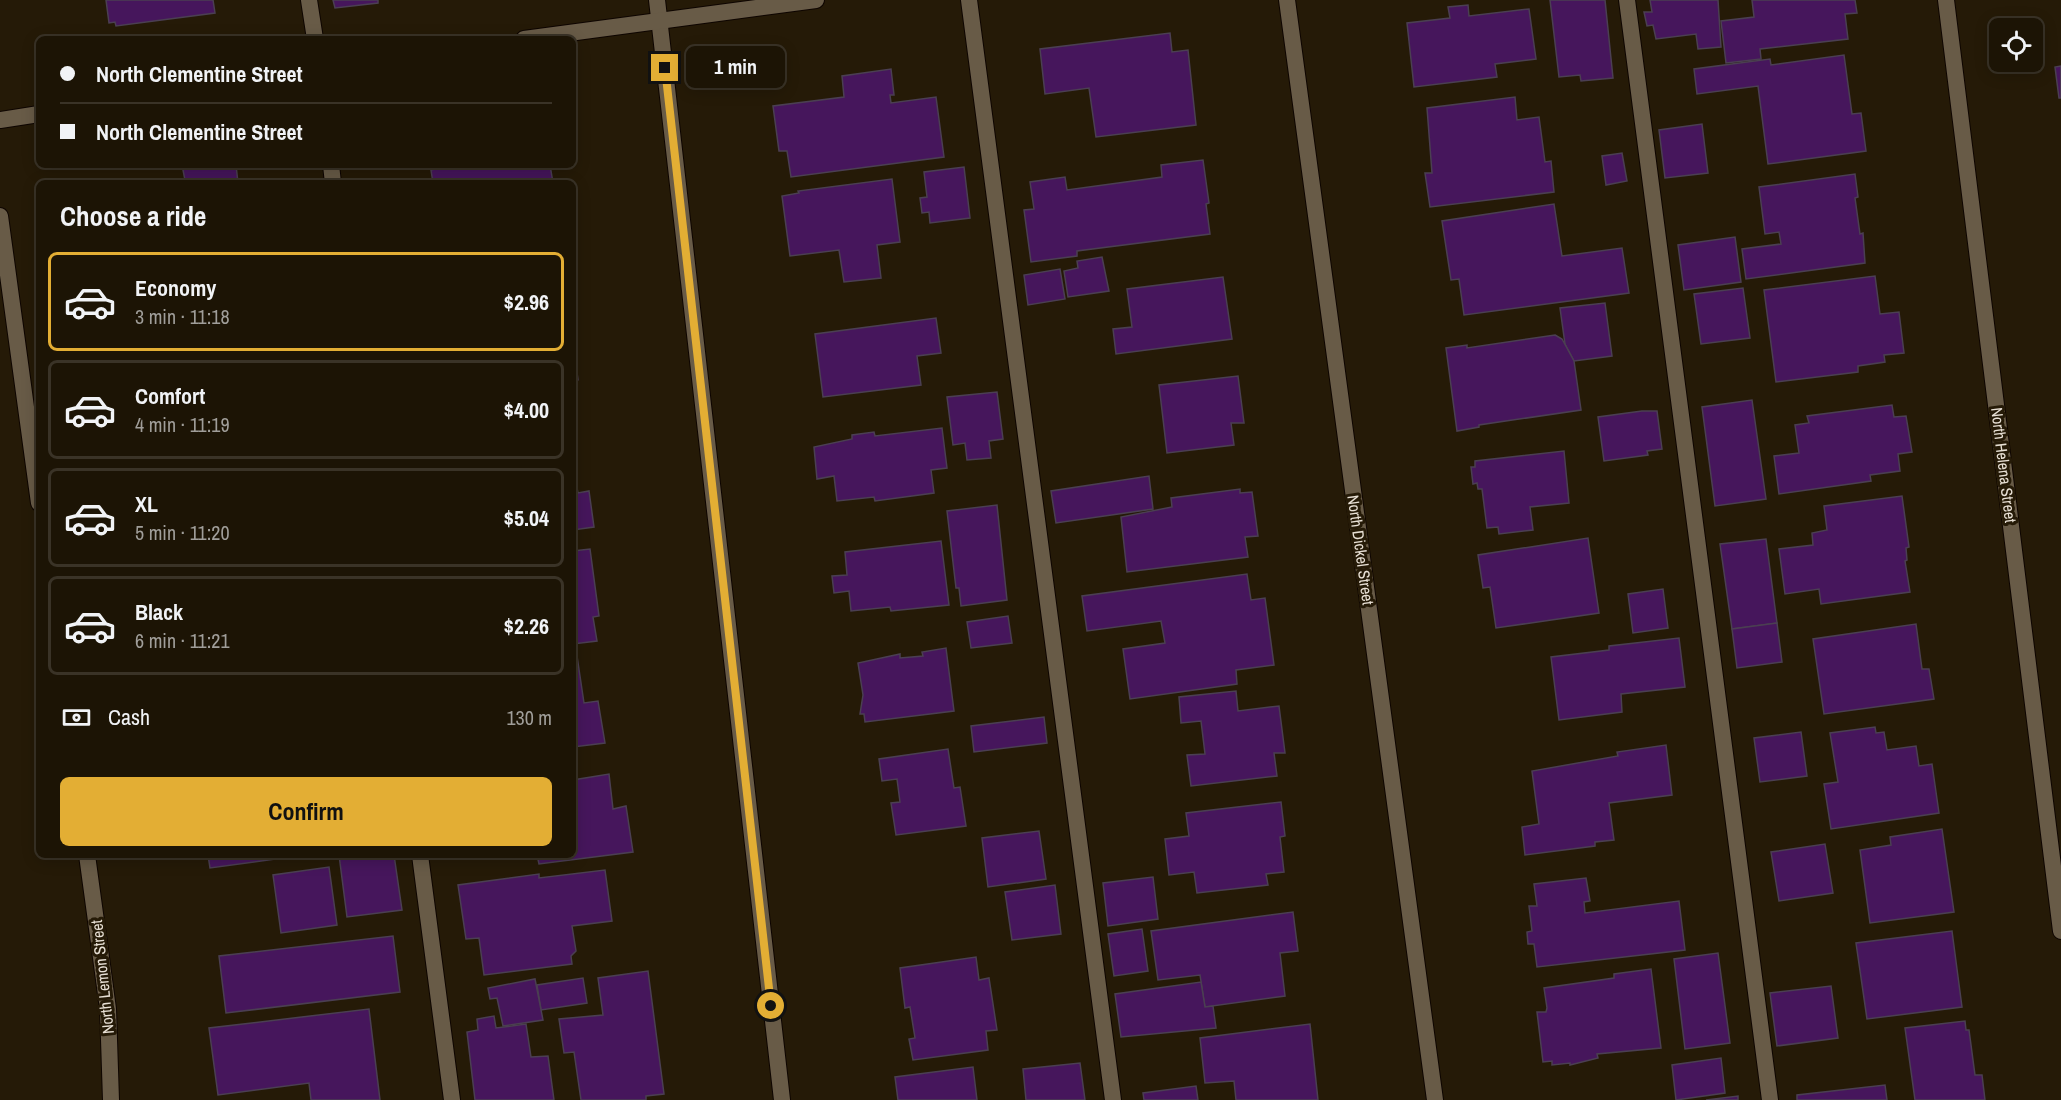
<!DOCTYPE html>
<meta charset="utf-8">
<style>
body{margin:0;font-family:"Archivo Narrow",sans-serif;background:#292113;color:#f1f3f6;height:100vh;display:flex;flex-direction:column;font-size:22px;white-space:nowrap}
*{box-sizing:border-box;margin:0}
p{font-size:20px;color:#a09e9a}
.icon{flex:none;width:33px;height:33px;fill:none;stroke:currentColor;stroke-width:2;stroke-linecap:round;stroke-linejoin:round}
.map{position:relative;flex:1;overflow:hidden}
.panel{position:absolute;left:36px;top:180px;width:540px;height:678px;display:flex;flex-direction:column;background:#1c1405;border-radius:9px;box-shadow:0 3px 15px #0003,0 0 0 2px #3a3327}
.panel>*{flex:none}
.guide{position:absolute;left:36px;top:36px;width:540px;height:132px;border-radius:9px;box-shadow:0 3px 15px #0003,0 0 0 2px #3a3327;display:grid;align-content:center;height:132px;padding:0 24px;background:#1c1405}
.buttons{position:absolute;left:1989px;top:18px;display:grid;gap:12px}
.buttons a{display:grid;place-items:center;width:54px;height:54px;border-radius:9px;background:#1c1405;box-shadow:0 3px 15px #0003,0 0 0 2px #3a3327;font-size:30px}
.end{position:absolute;width:27px;height:27px;margin:-14px;border:8px solid #e3ae34;background:#111;box-shadow:0 0 0 3px #111}
.from{border-radius:50%}
.bubble{position:absolute;height:42px;border-radius:9px;background:#1c1405;box-shadow:0 3px 15px #0003,0 0 0 2px #3a3327;font-size:20px;font-weight:700;line-height:42px;text-align:center}
.guide b{display:flex;align-items:center;gap:21px;height:57px;font-size:22px}
.guide b+b{border-top:2px solid #3a3327}
.guide i{width:15px;height:15px;background:#f1f3f6}
ul{padding:0;list-style:none}
li{display:flex;align-items:center;gap:18px;height:99px;margin:0 12px 9px;padding:0 12px;border:3px solid #3a3327;border-radius:9px}
li div{flex:1}
li b{display:block;font-size:22px}
li em{font-style:normal;font-weight:700}
li.active{border-color:#e3ae34}
li>.icon{width:54px;height:54px;stroke-width:1.5}
h2{padding:0 24px;font-size:27px;line-height:72px}
.pay{display:flex;align-items:center;gap:15px;height:66px;padding:0 24px;font-size:22px}
.pay p{margin-inline-start:auto}
.action{display:flex;gap:12px;margin-top:auto;padding:12px 24px}
.action a{flex:1;height:69px;border-radius:9px;background:#e3ae34;color:#111;font-size:24px;font-weight:700;line-height:69px;text-align:center}
.map>svg:first-child{display:block}
.building{fill:#46165c;stroke:#4b3f52;stroke-width:1.5}
.lines{fill:none;stroke-linecap:round;stroke-linejoin:round}
.service-casing{stroke:#0e0500;stroke-width:18}
.minor-casing{stroke:#0e0500;stroke-width:18}
.service{stroke:#685b47;stroke-width:16}
.minor{stroke:#685b47;stroke-width:16}
.route{stroke:#e3ae34;stroke-width:8}
.labels{text-anchor:middle;stroke-width:6;stroke-linejoin:round;paint-order:stroke}
.street-label{font-size:16px;fill:#e8e0d5;stroke:#251a07}
</style>
<div class="map">
<svg width="2061" height="1100" viewBox="0 0 2061 1100">
<rect width="100%" height="100%" fill="#251a07"/>
<g class="building">
<path d="M 106,0 L 213,0 L 215,13 L 116,26 L 115,22 L 109,23 Z"/>
<path d="M 333,0 L 378,0 L 378,3 L 335,8 Z"/>
<path d="M 1550,0 L 1605,0 L 1613,78 L 1581,81 L 1580,75 L 1559,77 Z"/>
<path d="M 1650,0 L 1718,0 L 1721,47 L 1698,49 L 1696,34 L 1656,39 L 1653,25 L 1647,26 L 1644,12 L 1652,12 Z"/>
<path d="M 1752,0 L 1855,0 L 1857,13 L 1845,14 L 1848,39 L 1760,49 L 1761,59 L 1726,63 L 1721,21 L 1754,17 Z"/>
<path d="M 1468,5 L 1469,16 L 1529,9 L 1536,59 L 1495,64 L 1497,77 L 1414,87 L 1407,23 L 1450,18 L 1448,7 Z"/>
<path d="M 1170,33 L 1172,52 L 1188,50 L 1196,125 L 1096,137 L 1089,88 L 1045,94 L 1040,49 Z"/>
<path d="M 1844,55 L 1852,114 L 1861,113 L 1866,151 L 1768,164 L 1758,86 L 1697,94 L 1694,69 L 1770,59 L 1771,65 Z"/>
<path d="M 2061,66 L 2061,98 L 2059,98 L 2055,67 Z"/>
<path d="M 891,69 L 894,95 L 890,95 L 891,103 L 936,97 L 944,157 L 791,177 L 787,151 L 779,151 L 773,106 L 844,97 L 842,76 Z"/>
<path d="M 1515,97 L 1517,120 L 1539,117 L 1545,162 L 1551,161 L 1554,192 L 1430,207 L 1425,173 L 1432,173 L 1427,108 Z"/>
<path d="M 1702,124 L 1708,173 L 1665,178 L 1659,130 Z"/>
<path d="M 1622,153 L 1627,181 L 1606,185 L 1602,156 Z"/>
<path d="M 1203,160 L 1209,203 L 1206,204 L 1210,234 L 1077,251 L 1077,256 L 1031,262 L 1024,210 L 1034,209 L 1030,182 L 1065,177 L 1067,190 L 1162,177 L 1161,165 Z"/>
<path d="M 182,165 L 236,165 L 238,183 L 161,183 L 185,180 Z"/>
<path d="M 451,165 L 550,165 L 553,183 L 433,183 L 431,170 Z"/>
<path d="M 964,167 L 970,218 L 930,223 L 929,212 L 922,213 L 920,198 L 927,197 L 924,172 Z"/>
<path d="M 1855,174 L 1858,197 L 1855,198 L 1860,234 L 1863,233 L 1865,263 L 1746,279 L 1742,249 L 1781,244 L 1779,232 L 1765,234 L 1759,187 Z"/>
<path d="M 892,179 L 900,242 L 877,245 L 881,278 L 844,282 L 839,250 L 790,256 L 782,196 L 799,193 L 798,191 Z"/>
<path d="M 1554,204 L 1562,256 L 1622,248 L 1629,293 L 1464,315 L 1459,279 L 1451,280 L 1442,221 Z"/>
<path d="M 1735,237 L 1741,282 L 1684,290 L 1678,245 Z"/>
<path d="M 1102,257 L 1109,291 L 1068,297 L 1064,271 L 1078,268 L 1077,261 Z"/>
<path d="M 1060,269 L 1065,299 L 1028,305 L 1024,275 Z"/>
<path d="M 1875,276 L 1880,314 L 1899,312 L 1904,353 L 1884,355 L 1885,362 L 1858,366 L 1858,372 L 1776,382 L 1764,290 Z"/>
<path d="M 1223,277 L 1232,339 L 1116,354 L 1113,329 L 1132,327 L 1127,289 Z"/>
<path d="M 1743,288 L 1750,338 L 1701,344 L 1694,294 Z"/>
<path d="M 1605,303 L 1612,356 L 1574,361 L 1565,344 L 1560,308 Z"/>
<path d="M 936,318 L 941,353 L 917,356 L 921,385 L 823,397 L 815,334 Z"/>
<path d="M 1555,335 L 1562,339 L 1574,361 L 1581,410 L 1479,425 L 1479,427 L 1457,431 L 1446,348 L 1467,345 L 1467,348 Z"/>
<path d="M 574,350 L 578,380 L 573,381 L 573,350 Z"/>
<path d="M 1238,376 L 1244,423 L 1231,423 L 1234,445 L 1167,453 L 1159,385 Z"/>
<path d="M 997,392 L 1003,439 L 989,441 L 991,458 L 967,460 L 965,443 L 953,445 L 947,397 Z"/>
<path d="M 1752,400 L 1766,499 L 1715,506 L 1702,407 Z"/>
<path d="M 1892,405 L 1894,417 L 1906,416 L 1912,452 L 1898,454 L 1900,471 L 1870,475 L 1871,481 L 1779,494 L 1774,456 L 1799,453 L 1795,425 L 1809,423 L 1807,416 Z"/>
<path d="M 1642,411 L 1657,411 L 1662,449 L 1647,451 L 1648,455 L 1604,461 L 1598,417 Z"/>
<path d="M 942,428 L 947,468 L 931,470 L 934,493 L 875,501 L 874,497 L 837,501 L 834,476 L 817,479 L 814,447 L 852,439 L 852,435 L 874,432 L 875,436 Z"/>
<path d="M 1564,451 L 1569,503 L 1530,507 L 1533,530 L 1499,534 L 1498,527 L 1487,528 L 1482,489 L 1478,489 L 1477,483 L 1473,484 L 1471,467 L 1475,467 L 1475,461 Z"/>
<path d="M 573,469 L 578,493 L 589,491 L 594,527 L 573,530 Z"/>
<path d="M 1149,476 L 1153,509 L 1056,523 L 1051,491 Z"/>
<path d="M 1240,489 L 1240,493 L 1252,492 L 1258,536 L 1245,537 L 1248,557 L 1127,572 L 1121,517 L 1172,507 L 1171,498 Z"/>
<path d="M 1902,496 L 1909,547 L 1906,548 L 1907,560 L 1905,561 L 1910,592 L 1821,604 L 1819,589 L 1785,594 L 1779,549 L 1813,545 L 1812,533 L 1827,530 L 1824,506 Z"/>
<path d="M 997,505 L 1007,600 L 961,606 L 959,588 L 956,588 L 947,511 Z"/>
<path d="M 1588,538 L 1599,613 L 1496,628 L 1490,587 L 1483,588 L 1478,555 Z"/>
<path d="M 1766,539 L 1777,623 L 1732,629 L 1720,544 Z"/>
<path d="M 941,541 L 949,605 L 891,611 L 890,607 L 851,611 L 849,591 L 834,593 L 832,576 L 847,575 L 845,552 Z"/>
<path d="M 590,549 L 599,616 L 593,617 L 597,641 L 573,644 L 573,551 Z"/>
<path d="M 1247,574 L 1251,600 L 1265,598 L 1274,665 L 1236,670 L 1237,684 L 1130,699 L 1123,649 L 1165,643 L 1161,621 L 1087,631 L 1082,596 Z"/>
<path d="M 1663,589 L 1668,628 L 1633,633 L 1628,594 Z"/>
<path d="M 1008,616 L 1012,643 L 971,648 L 967,622 Z"/>
<path d="M 1777,623 L 1782,662 L 1737,668 L 1732,629 Z"/>
<path d="M 1916,624 L 1922,669 L 1929,669 L 1934,699 L 1824,714 L 1813,639 Z"/>
<path d="M 1679,638 L 1685,687 L 1621,694 L 1622,712 L 1559,720 L 1551,657 L 1609,650 L 1609,646 Z"/>
<path d="M 946,648 L 954,711 L 865,722 L 864,714 L 860,714 L 863,695 L 858,663 L 900,654 L 900,658 L 923,656 L 922,652 Z"/>
<path d="M 573,656 L 577,656 L 584,703 L 598,701 L 605,743 L 573,747 Z"/>
<path d="M 1236,691 L 1238,711 L 1279,706 L 1285,753 L 1274,753 L 1277,776 L 1191,786 L 1187,755 L 1205,754 L 1201,721 L 1181,723 L 1179,697 Z"/>
<path d="M 1044,717 L 1047,743 L 974,752 L 971,726 Z"/>
<path d="M 1875,727 L 1876,733 L 1884,732 L 1887,750 L 1916,746 L 1919,766 L 1932,764 L 1939,813 L 1831,829 L 1824,784 L 1838,782 L 1830,733 Z"/>
<path d="M 1801,732 L 1807,776 L 1760,782 L 1754,738 Z"/>
<path d="M 1666,745 L 1672,795 L 1609,803 L 1614,840 L 1595,842 L 1595,846 L 1525,855 L 1522,827 L 1539,824 L 1532,771 L 1618,756 L 1617,752 Z"/>
<path d="M 948,749 L 954,788 L 960,787 L 966,826 L 896,835 L 891,803 L 900,802 L 897,779 L 882,781 L 879,759 Z"/>
<path d="M 609,774 L 613,809 L 626,806 L 633,852 L 539,864 L 537,855 L 573,855 L 573,780 Z"/>
<path d="M 1281,802 L 1285,836 L 1280,837 L 1284,872 L 1266,874 L 1268,885 L 1197,893 L 1194,872 L 1169,875 L 1165,839 L 1189,836 L 1186,813 Z"/>
<path d="M 1942,829 L 1954,912 L 1870,923 L 1860,850 L 1891,845 L 1890,837 Z"/>
<path d="M 1039,831 L 1046,879 L 988,887 L 982,838 Z"/>
<path d="M 1825,844 L 1833,893 L 1779,901 L 1771,852 Z"/>
<path d="M 208,855 L 304,855 L 210,868 Z"/>
<path d="M 339,855 L 394,855 L 402,910 L 347,917 Z"/>
<path d="M 329,867 L 337,925 L 281,933 L 273,875 Z"/>
<path d="M 605,870 L 612,921 L 572,926 L 576,951 L 571,956 L 572,964 L 484,975 L 479,938 L 466,939 L 458,885 L 539,874 L 539,878 Z"/>
<path d="M 1153,877 L 1158,919 L 1108,926 L 1103,883 Z"/>
<path d="M 1586,878 L 1590,901 L 1584,902 L 1585,913 L 1679,901 L 1685,950 L 1537,967 L 1534,944 L 1528,944 L 1527,932 L 1532,931 L 1529,906 L 1537,906 L 1534,884 Z"/>
<path d="M 1055,885 L 1061,934 L 1012,940 L 1005,892 Z"/>
<path d="M 1293,912 L 1298,951 L 1280,953 L 1285,996 L 1205,1007 L 1200,975 L 1158,980 L 1151,931 Z"/>
<path d="M 1142,929 L 1148,971 L 1114,976 L 1108,934 Z"/>
<path d="M 1952,931 L 1962,1007 L 1867,1019 L 1856,943 Z"/>
<path d="M 393,936 L 400,992 L 226,1013 L 219,956 Z"/>
<path d="M 1718,953 L 1730,1043 L 1685,1049 L 1674,959 Z"/>
<path d="M 976,957 L 979,980 L 989,978 L 997,1030 L 986,1031 L 988,1050 L 913,1060 L 909,1039 L 915,1038 L 910,1007 L 905,1008 L 900,968 Z"/>
<path d="M 1651,969 L 1661,1048 L 1597,1054 L 1598,1058 L 1570,1065 L 1570,1063 L 1552,1065 L 1552,1061 L 1543,1062 L 1537,1012 L 1546,1012 L 1547,1008 L 1544,988 L 1614,978 L 1614,974 Z"/>
<path d="M 648,971 L 664,1094 L 646,1096 L 646,1100 L 581,1100 L 574,1052 L 564,1053 L 559,1019 L 603,1015 L 598,978 Z"/>
<path d="M 583,978 L 587,1003 L 541,1010 L 537,985 Z"/>
<path d="M 535,979 L 543,1020 L 503,1026 L 497,998 L 490,999 L 488,988 Z"/>
<path d="M 1201,982 L 1205,1007 L 1213,1006 L 1216,1028 L 1121,1037 L 1115,994 Z"/>
<path d="M 1831,986 L 1838,1038 L 1777,1046 L 1770,993 Z"/>
<path d="M 369,1009 L 380,1100 L 311,1100 L 309,1083 L 218,1095 L 209,1028 Z"/>
<path d="M 494,1016 L 496,1028 L 526,1024 L 531,1057 L 548,1056 L 554,1100 L 475,1100 L 467,1032 L 478,1030 L 477,1019 Z"/>
<path d="M 1965,1021 L 1966,1030 L 1969,1030 L 1975,1075 L 1982,1075 L 1985,1100 L 1915,1100 L 1905,1028 Z"/>
<path d="M 1310,1024 L 1318,1100 L 1236,1100 L 1234,1081 L 1205,1083 L 1200,1038 Z"/>
<path d="M 1721,1058 L 1725,1093 L 1676,1100 L 1672,1065 Z"/>
<path d="M 1080,1063 L 1085,1100 L 1026,1100 L 1023,1069 Z"/>
<path d="M 973,1067 L 977,1100 L 898,1100 L 895,1077 Z"/>
<path d="M 1885,1085 L 1887,1100 L 1797,1100 L 1797,1095 Z"/>
<path d="M 1196,1086 L 1198,1100 L 1144,1100 L 1143,1093 Z"/>
<path d="M 1738,1096 L 1738,1100 L 1706,1100 Z"/>
</g>
<g class="lines">
<defs>
<g id="service">
<path d="M 309,0 L 315,39"/>
<path d="M 969,0 L 1113,1100"/>
<path d="M 1627,0 L 1770,1100"/>
<path d="M 331,165 L 333,183"/>
<path d="M 420,855 L 452,1100"/>
</g>
<g id="minor">
<path d="M 657,0 L 782,1100"/>
<path d="M 1287,0 L 1435,1100"/>
<path d="M 1946,0 L 2061,931"/>
<path d="M 524,39 L 816,0"/>
<path d="M 0,120 L 39,114"/>
<path d="M 0,216 L 39,503"/>
<path d="M 87,855 L 108,1009 L 111,1100"/>
</g>
</defs>
<use href="#service" class="service-casing"/>
<use href="#minor" class="minor-casing"/>
<use href="#service" class="service"/>
<use href="#minor" class="minor"/>
</g>
<g class="lines">
<path class="route" d="M 665,68 L 771,1006"/>
</g>
<g class="labels">
<g class="street-label">
<text transform="translate(2004 465) rotate(83)" y="6">North Helena Street</text>
<text transform="translate(1361 550) rotate(82)" y="6">North Dickel Street</text>
<text transform="translate(102 977) rotate(-96)" y="6">North Lemon Street</text>
</g>
</g>
</svg>
<div class="buttons">
<a><svg class="icon" aria-label="locate" viewBox="0 0 24 24"><circle cx="12" cy="12" r="6"/><path d="M12 2v4M12 18v4M2 12h4M18 12h4"/></svg></a>
</div>
<i class="end from" style="left:771px;top:1006px"></i>
<i class="end" style="left:665px;top:68px"></i>
<div class="bubble" style="left:686px;top:46px;width:99px">1 min</div>
<div class="guide">
<b><i class="from"></i>North Clementine Street</b>
<b><i></i>North Clementine Street</b>
</div>
<section class="panel">
<h2>Choose a ride</h2>
<ul>
<li class="active"><svg class="icon" aria-label="car" viewBox="0 0 24 24"><path d="M5 17H2v-5l4-1 3-4h7l3 4 3 1v5h-3M9 17h6M6 11h13"/><circle cx="7" cy="17" r="2"/><circle cx="17" cy="17" r="2"/></svg><div><b>Economy</b><p>3 min · 11:18</p></div><em>$2.96</em></li>
<li><svg class="icon" aria-label="car" viewBox="0 0 24 24"><path d="M5 17H2v-5l4-1 3-4h7l3 4 3 1v5h-3M9 17h6M6 11h13"/><circle cx="7" cy="17" r="2"/><circle cx="17" cy="17" r="2"/></svg><div><b>Comfort</b><p>4 min · 11:19</p></div><em>$4.00</em></li>
<li><svg class="icon" aria-label="car" viewBox="0 0 24 24"><path d="M5 17H2v-5l4-1 3-4h7l3 4 3 1v5h-3M9 17h6M6 11h13"/><circle cx="7" cy="17" r="2"/><circle cx="17" cy="17" r="2"/></svg><div><b>XL</b><p>5 min · 11:20</p></div><em>$5.04</em></li>
<li><svg class="icon" aria-label="car" viewBox="0 0 24 24"><path d="M5 17H2v-5l4-1 3-4h7l3 4 3 1v5h-3M9 17h6M6 11h13"/><circle cx="7" cy="17" r="2"/><circle cx="17" cy="17" r="2"/></svg><div><b>Black</b><p>6 min · 11:21</p></div><em>$2.26</em></li>
</ul>
<div class="pay"><svg class="icon" aria-label="cash" viewBox="0 0 24 24"><path d="M3 7h18v10H3z"/><circle cx="12" cy="12" r="2"/></svg>Cash<p>130 m</p></div>
<div class="action"><a>Confirm</a></div>
</section>
</div>
